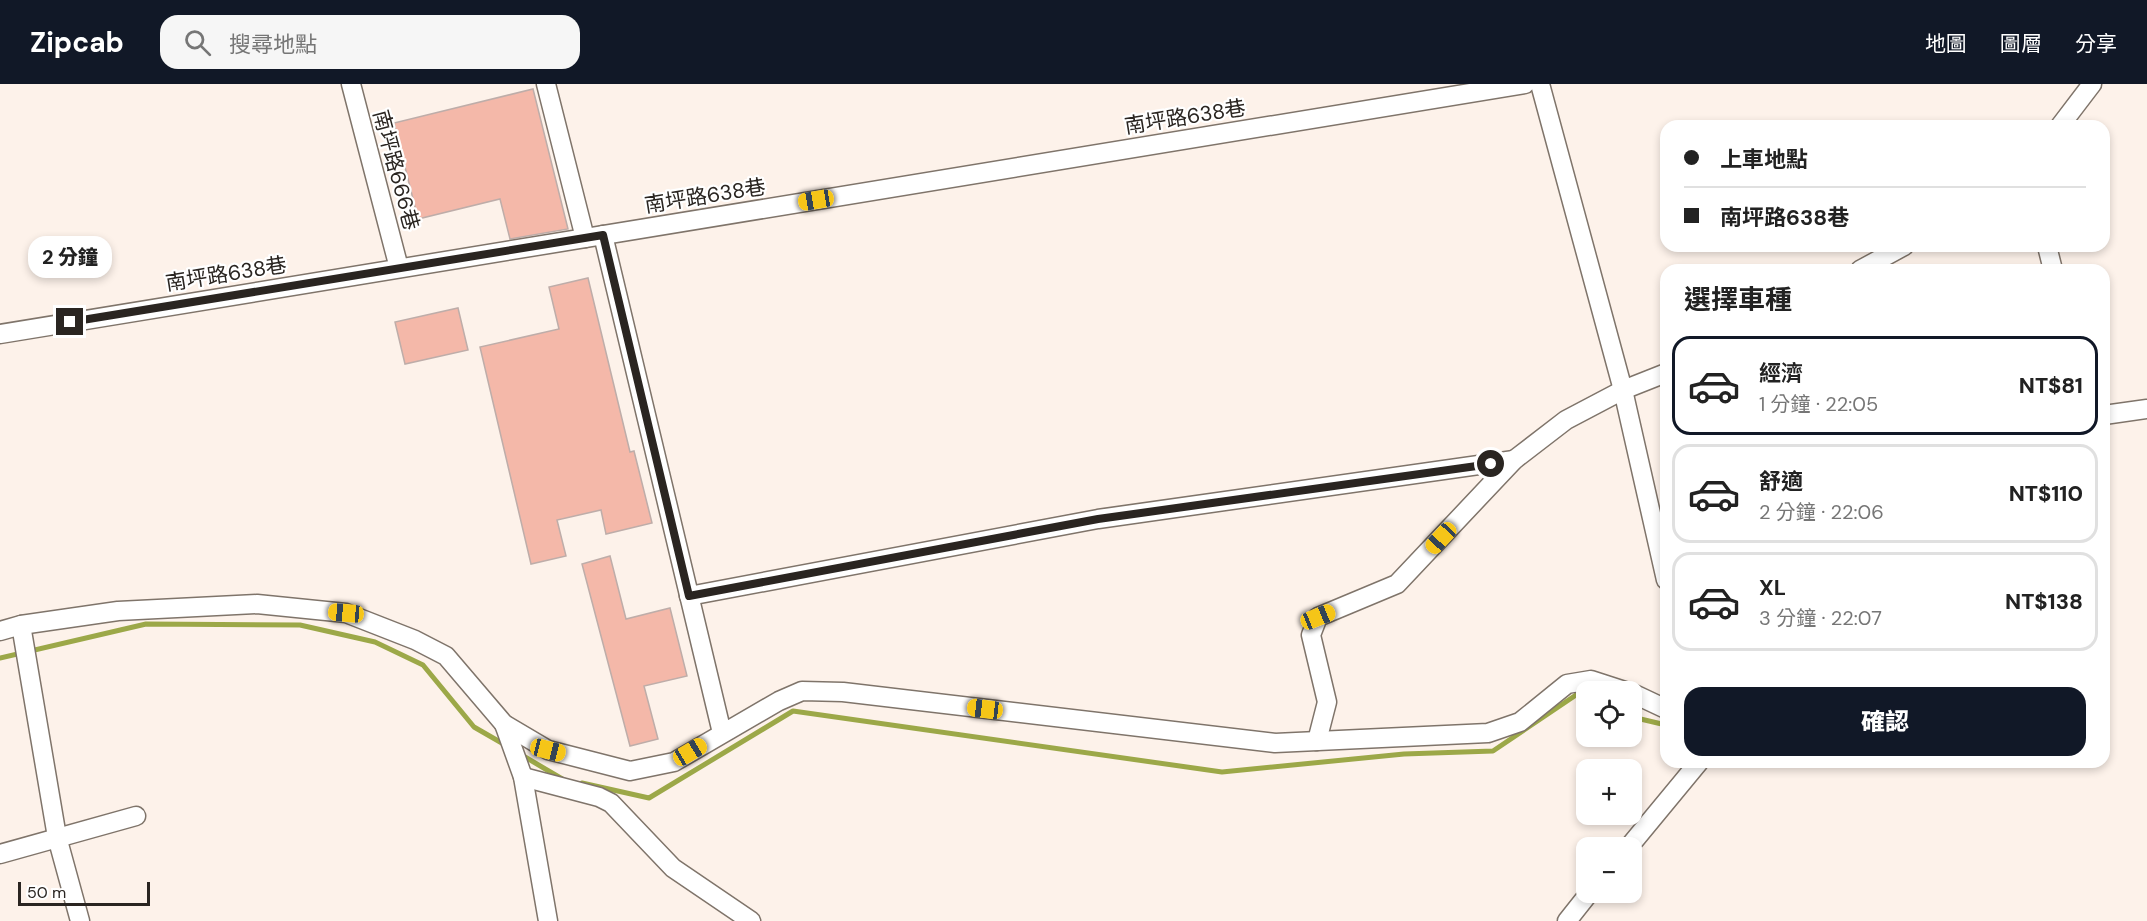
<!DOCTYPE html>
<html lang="zh-TW">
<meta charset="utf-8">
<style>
body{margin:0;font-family:"DM Sans","Noto Sans TC",sans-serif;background:#f6f6f6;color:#222;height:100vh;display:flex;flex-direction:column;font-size:22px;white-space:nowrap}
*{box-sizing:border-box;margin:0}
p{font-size:20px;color:#767676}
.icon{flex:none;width:33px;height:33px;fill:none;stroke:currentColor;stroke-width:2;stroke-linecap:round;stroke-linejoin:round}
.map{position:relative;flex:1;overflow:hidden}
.details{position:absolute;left:1660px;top:180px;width:450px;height:504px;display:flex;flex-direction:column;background:#fff;border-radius:18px;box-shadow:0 3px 9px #0003}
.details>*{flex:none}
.hud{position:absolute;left:1660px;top:36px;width:450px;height:132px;border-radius:18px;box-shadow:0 3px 9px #0003;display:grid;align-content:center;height:132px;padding:0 24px;background:#fff}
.buttons{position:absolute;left:1576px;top:597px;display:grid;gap:12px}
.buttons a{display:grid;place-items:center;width:66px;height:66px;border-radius:12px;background:#fff;box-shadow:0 3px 9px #0003;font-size:30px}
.scale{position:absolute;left:18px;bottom:15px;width:132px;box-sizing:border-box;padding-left:6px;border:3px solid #2a2521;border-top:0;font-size:16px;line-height:21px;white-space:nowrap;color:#2a2521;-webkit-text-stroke:4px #fff;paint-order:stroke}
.end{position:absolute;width:27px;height:27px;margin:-14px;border:8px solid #2a2521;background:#fff;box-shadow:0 0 0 3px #fff}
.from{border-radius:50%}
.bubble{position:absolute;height:42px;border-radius:18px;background:#fff;box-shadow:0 3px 9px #0003;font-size:20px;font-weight:800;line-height:42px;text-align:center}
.car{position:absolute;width:18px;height:36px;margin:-18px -9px;border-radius:8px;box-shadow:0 0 4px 2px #0007;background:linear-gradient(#f5c518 24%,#345 0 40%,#f5c518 0 76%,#345 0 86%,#f5c518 0)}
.hud b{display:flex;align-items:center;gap:21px;height:57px;font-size:22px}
.hud b+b{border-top:2px solid #e0e0e0}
.hud i{width:15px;height:15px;background:#222}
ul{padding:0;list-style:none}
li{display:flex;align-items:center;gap:18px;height:99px;margin:0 12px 9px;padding:0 12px;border:3px solid #e0e0e0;border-radius:18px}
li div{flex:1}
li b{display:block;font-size:22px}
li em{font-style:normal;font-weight:800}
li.current{border-color:#111827}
li>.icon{width:54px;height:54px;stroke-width:1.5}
h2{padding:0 24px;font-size:27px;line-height:72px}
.button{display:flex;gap:12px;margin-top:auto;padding:12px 24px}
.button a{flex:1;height:69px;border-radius:18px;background:#111827;color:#fff;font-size:24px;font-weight:800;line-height:69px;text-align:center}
header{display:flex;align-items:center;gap:36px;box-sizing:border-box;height:84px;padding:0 30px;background:#111827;color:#fff}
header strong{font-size:28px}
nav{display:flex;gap:33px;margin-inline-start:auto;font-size:21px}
.search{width:420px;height:54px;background:#f6f6f6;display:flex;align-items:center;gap:15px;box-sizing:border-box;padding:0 21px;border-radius:18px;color:#767676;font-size:22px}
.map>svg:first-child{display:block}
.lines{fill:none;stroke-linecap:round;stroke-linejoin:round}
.stream{stroke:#9ca848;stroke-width:5}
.building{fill:#f4b8a9;stroke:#beada9;stroke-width:1.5}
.street-casing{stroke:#7f746a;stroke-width:21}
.street{stroke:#fff;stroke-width:18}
.route{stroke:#2a2521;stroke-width:8}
.labels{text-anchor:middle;stroke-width:4.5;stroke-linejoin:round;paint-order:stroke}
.street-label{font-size:21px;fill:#2a2521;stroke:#fff}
</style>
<header>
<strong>Zipcab</strong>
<div class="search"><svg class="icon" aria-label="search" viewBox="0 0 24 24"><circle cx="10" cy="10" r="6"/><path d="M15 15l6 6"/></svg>搜尋地點</div>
<nav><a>地圖</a><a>圖層</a><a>分享</a></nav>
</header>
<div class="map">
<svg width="2147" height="837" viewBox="0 0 2147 837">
<rect width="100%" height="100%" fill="#fdf2ea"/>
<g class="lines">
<g class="stream">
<path d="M 0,574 L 146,540 L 300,541 L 375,558 L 423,581 L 474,643 L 507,662"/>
<path d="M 1632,633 L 1666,641"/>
<path d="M 520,670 L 564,696"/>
<path d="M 582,699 L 649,714 L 793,627 L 1222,688 L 1404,670 L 1493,667 L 1576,611 L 1587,615"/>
</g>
</g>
<g class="building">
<path d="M 533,5 L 568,145 L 510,155 L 500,115 L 418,135 L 394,39 Z"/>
<path d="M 588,194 L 630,368 L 634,367 L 652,439 L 606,450 L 601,426 L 557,436 L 566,472 L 531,480 L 480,263 L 559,245 L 549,203 Z"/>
<path d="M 458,224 L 468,266 L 405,280 L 395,238 Z"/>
<path d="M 610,472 L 626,535 L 670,524 L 687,592 L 644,602 L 658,655 L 630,662 L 582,480 Z"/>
</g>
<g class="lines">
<defs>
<g id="street">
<path d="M 351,0 L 399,184"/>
<path d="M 546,0 L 585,154"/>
<path d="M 1540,0 L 1623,306 L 1666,496"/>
<path d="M 2060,42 L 2092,0"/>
<path d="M 603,151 L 722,649"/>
<path d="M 2047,162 L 2053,186"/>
<path d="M 1860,186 L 1904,162"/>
<path d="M 0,250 L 1525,0"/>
<path d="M 2104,331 L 2147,325"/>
<path d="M 689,512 L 1098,435 L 1514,376"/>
<path d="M 21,541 L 57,753 L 80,837"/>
<path d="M 0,547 L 21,541 L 118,527 L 257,520 L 346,529 L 415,556 L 446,572 L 504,640 L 548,666 L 630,687 L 674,678 L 779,617 L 802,607 L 843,608 L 1275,659 L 1488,649 L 1520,638 L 1567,600 L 1591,596 L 1628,608"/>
<path d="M 1632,609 L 1666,625"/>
<path d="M 504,640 L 523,693 L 548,837"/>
<path d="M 1317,657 L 1327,618 L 1311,551 L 1318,533 L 1397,500 L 1514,376 L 1566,336 L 1623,306 L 1666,289"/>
<path d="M 523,693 L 599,713 L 611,719 L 673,784 L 751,837"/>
<path d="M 1628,764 L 1699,678"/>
<path d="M 0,770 L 136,732"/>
<path d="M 1567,837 L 1590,808"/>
</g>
</defs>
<use href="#street" class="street-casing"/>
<use href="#street" class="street"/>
</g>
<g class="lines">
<path class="route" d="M 70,238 L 603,151 L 689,512 L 1098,435 L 1491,380"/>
</g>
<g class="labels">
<g class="street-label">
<text transform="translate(1185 33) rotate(-9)" y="7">南坪路638巷</text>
<text transform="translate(396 86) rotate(75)" y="7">南坪路666巷</text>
<text transform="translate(705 112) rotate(-9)" y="7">南坪路638巷</text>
<text transform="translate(226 190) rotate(-9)" y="7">南坪路638巷</text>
</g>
</g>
</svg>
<div class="buttons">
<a><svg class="icon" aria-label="locate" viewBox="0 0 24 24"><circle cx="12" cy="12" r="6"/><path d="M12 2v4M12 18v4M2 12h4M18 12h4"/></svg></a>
<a>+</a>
<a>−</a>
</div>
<div class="scale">50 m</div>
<i class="end from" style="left:1491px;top:380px"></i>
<i class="end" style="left:70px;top:238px"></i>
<div class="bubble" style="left:28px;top:152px;width:84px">2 分鐘</div>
<i class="car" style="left:816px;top:116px;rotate:261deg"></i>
<i class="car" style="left:1441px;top:454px;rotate:223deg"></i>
<i class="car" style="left:346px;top:529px;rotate:275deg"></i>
<i class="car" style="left:1318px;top:533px;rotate:68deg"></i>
<i class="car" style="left:985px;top:625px;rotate:277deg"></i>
<i class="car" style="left:548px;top:666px;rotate:104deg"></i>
<i class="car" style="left:690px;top:668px;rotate:59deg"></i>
<div class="hud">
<b><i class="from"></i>上車地點</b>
<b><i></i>南坪路638巷</b>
</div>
<section class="details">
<h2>選擇車種</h2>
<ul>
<li class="current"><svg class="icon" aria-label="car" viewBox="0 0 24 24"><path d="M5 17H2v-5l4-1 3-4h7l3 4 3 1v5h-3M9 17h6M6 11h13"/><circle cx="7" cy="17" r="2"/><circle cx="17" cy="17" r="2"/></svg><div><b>經濟</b><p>1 分鐘 · 22:05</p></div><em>NT$81</em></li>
<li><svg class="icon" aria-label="car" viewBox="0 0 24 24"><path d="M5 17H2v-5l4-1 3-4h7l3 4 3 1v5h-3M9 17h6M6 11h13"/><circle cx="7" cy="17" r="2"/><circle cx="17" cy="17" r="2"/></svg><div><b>舒適</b><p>2 分鐘 · 22:06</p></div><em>NT$110</em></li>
<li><svg class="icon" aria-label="car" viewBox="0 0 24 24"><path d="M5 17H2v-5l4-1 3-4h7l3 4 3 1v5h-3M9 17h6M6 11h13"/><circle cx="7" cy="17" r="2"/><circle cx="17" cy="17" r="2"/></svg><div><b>XL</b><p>3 分鐘 · 22:07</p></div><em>NT$138</em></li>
</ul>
<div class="button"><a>確認</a></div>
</section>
</div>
